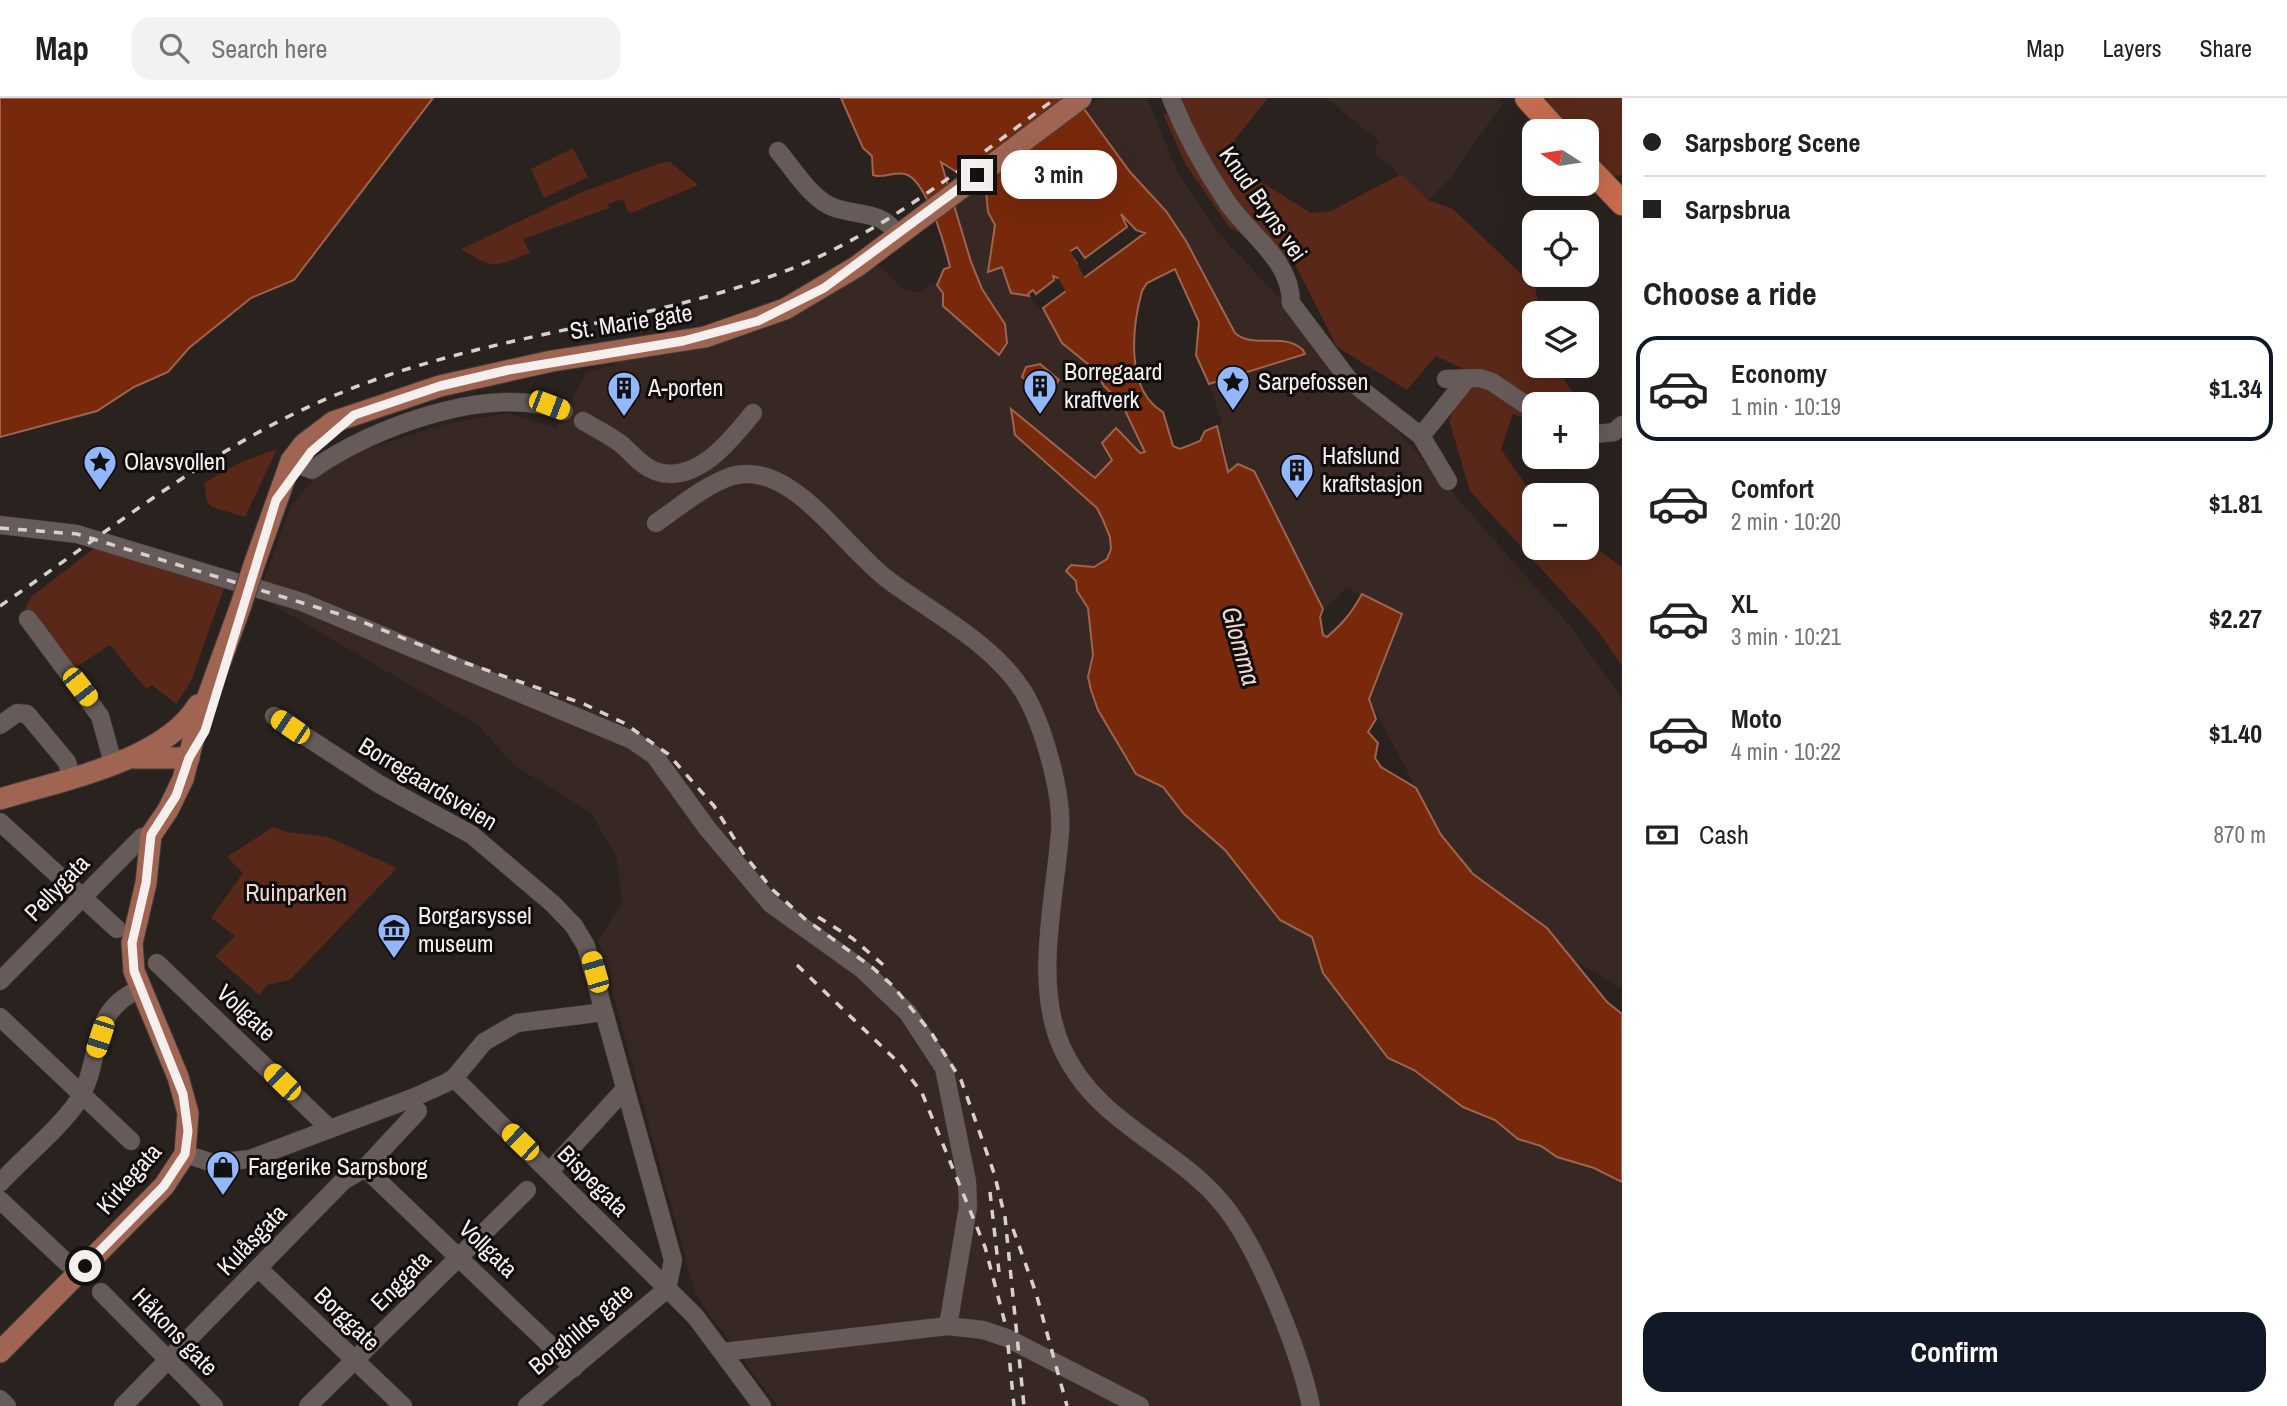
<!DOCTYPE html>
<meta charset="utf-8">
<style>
body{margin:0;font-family:"Archivo Narrow",sans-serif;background:#f2f2f2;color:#202124;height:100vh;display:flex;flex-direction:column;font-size:26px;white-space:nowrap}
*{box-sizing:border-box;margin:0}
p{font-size:23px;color:#757577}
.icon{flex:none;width:38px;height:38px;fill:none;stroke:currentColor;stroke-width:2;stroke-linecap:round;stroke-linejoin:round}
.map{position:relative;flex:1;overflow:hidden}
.sheet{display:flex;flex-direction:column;background:#fff;width:665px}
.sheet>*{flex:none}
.banner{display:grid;align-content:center;height:154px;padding:0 21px;background:#fff}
.needle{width:46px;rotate:282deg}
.controls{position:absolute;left:1522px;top:21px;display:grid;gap:14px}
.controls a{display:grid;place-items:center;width:77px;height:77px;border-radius:14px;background:#fff;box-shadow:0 7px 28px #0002;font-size:35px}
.end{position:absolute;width:32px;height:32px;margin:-16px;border:9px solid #f5efed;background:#111;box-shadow:0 0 0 4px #111}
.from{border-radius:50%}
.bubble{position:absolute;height:49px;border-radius:21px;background:#fff;box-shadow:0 7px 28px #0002;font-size:23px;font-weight:800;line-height:49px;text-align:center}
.car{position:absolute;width:21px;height:42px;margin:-21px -10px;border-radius:9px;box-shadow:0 0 5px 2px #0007;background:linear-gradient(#f5c518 24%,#345 0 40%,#f5c518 0 76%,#345 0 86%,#f5c518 0)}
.banner b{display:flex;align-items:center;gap:24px;height:66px;font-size:26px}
.banner b+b{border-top:2px solid #e0e0e0}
.banner i{width:18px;height:18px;background:#202124}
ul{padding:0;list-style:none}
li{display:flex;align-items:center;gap:21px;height:105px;margin:0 14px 10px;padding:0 7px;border:4px solid transparent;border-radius:21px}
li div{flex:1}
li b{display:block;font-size:26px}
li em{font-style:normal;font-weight:800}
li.current{border-color:#111827}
li>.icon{width:63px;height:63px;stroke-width:1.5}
h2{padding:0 21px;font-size:32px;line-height:84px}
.pay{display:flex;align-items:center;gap:18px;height:77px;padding:0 21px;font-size:26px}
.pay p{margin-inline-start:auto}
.primary-button{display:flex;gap:14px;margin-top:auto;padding:14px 21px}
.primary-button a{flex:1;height:80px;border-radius:21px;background:#111827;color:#fff;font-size:28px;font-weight:800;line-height:80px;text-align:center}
header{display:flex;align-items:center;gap:42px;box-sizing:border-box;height:98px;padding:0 35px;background:#fff;border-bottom:2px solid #e0e0e0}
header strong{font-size:33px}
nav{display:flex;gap:38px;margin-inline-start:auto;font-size:24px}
.search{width:490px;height:63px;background:#f2f2f2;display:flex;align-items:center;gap:18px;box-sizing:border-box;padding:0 24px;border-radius:21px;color:#757577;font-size:26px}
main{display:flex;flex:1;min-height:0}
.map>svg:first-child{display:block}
.built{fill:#372823}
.green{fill:#592818}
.water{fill:#78280b;stroke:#9e644f;stroke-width:2}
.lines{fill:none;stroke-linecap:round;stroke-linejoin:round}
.river{stroke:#78280b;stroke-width:23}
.minor-casing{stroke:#453d3b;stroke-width:19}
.major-casing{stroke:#453d3b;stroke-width:23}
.highway-casing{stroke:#453d3b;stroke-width:26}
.minor{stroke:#665b58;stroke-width:18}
.major{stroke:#9f6552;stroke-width:21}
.highway{stroke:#c56b4e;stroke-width:24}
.rail{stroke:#d7d1ce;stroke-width:3.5;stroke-dasharray:9 9;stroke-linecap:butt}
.major-bridge-casing{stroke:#453d3b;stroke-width:23;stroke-linecap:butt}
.major-bridge{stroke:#9f6552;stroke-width:21}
.route{stroke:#f5efed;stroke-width:9}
.labels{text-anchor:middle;stroke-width:6;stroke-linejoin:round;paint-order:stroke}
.street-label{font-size:24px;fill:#f5efed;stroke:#100c0b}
.poi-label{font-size:24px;fill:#f5efed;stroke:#100c0b;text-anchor:start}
.park-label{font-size:24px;fill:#efd6ce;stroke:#100c0b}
.water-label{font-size:26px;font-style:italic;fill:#f1d8d0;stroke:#100c0b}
</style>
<header>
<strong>Map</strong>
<div class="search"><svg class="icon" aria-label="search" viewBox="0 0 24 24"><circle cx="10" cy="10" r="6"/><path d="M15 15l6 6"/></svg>Search here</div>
<nav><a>Map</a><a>Layers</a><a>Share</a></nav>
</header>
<main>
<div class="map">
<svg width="1622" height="1308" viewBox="0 0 1622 1308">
<rect width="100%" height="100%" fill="#2a221f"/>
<g class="built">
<path d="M 1099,0 L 1147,0 L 1178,75 L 1215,131 L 1297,219 L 1571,529 L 1622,601 L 1622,891 L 1570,860 L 1566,850 L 1555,843 L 1547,830 L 1473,776 L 1441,737 L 1369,601 L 1402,516 L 1362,496 L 1352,495 L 1354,491 L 1347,490 L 1323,511 L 1254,373 L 1238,366 L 1228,375 L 1225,349 L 1217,328 L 1222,325 L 1209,286 L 1305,255 L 1302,250 L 1284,242 L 1248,242 L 1235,235 L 1186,143 L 1166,113 L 1130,74 L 1084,12 Z"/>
<path d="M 1326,0 L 1498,0 L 1503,5 L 1451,79 L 1428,102 L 1374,55 L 1379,43 Z"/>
<path d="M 981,88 L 995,127 L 988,174 L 1002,169 L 1011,194 L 1029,198 L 1040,212 L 1043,210 L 1062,245 L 1095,271 L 1104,288 L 1121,304 L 1146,350 L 1145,354 L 1140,355 L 1116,330 L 1113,362 L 1095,380 L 1012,311 L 1023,347 L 1097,410 L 1110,439 L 1111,451 L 1107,461 L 1094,469 L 1082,467 L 1070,479 L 1076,483 L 1077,493 L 1084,501 L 1091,522 L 1093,557 L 1088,579 L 1149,683 L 1163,689 L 1184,717 L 1225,752 L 1280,822 L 1312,839 L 1323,875 L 1388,960 L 1414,972 L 1463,1009 L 1495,1022 L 1518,1041 L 1541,1048 L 1557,1059 L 1594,1070 L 1622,1084 L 1622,1308 L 777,1308 L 696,1198 L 598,842 L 622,805 L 616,758 L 591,715 L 514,667 L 478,627 L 270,505 L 257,500 L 291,408 L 323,371 L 351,356 L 449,325 L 508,315 L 556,330 L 587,274 L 614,267 L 614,261 L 718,246 L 762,232 L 821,203 L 876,165 L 906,193 L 920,194 L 933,185 L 941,191 L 944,203 L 998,212 L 982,191 L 971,164 L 955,107 Z"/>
</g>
<g class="green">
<path d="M 1179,0 L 1268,0 L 1228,50 L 1247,75 L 1311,115 L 1331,113 L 1401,76 L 1428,102 L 1453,111 L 1535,189 L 1540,215 L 1535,215 L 1535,268 L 1554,268 L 1581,306 L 1535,306 L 1535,324 L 1513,316 L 1501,351 L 1535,401 L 1535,450 L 1587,450 L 1587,446 L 1590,446 L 1622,469 L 1622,568 L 1599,534 L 1470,393 L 1449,322 L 1472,275 L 1436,258 L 1407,292 L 1337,249 L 1294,164 L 1230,130 L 1186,67 L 1163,16 L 1184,17 Z"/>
<path d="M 1545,0 L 1622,0 L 1622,77 L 1614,78 L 1587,48 L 1587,33 L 1574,33 Z"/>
<path d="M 573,50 L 588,79 L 544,100 L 531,71 Z"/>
<path d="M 664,64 L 670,64 L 698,87 L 632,115 L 628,114 L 623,101 L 608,106 L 609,110 L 523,141 L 530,155 C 493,169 495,172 461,151 L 582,94 Z"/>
<path d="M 277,351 L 245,419 L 212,409 L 207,404 L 204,385 L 239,365 Z"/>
<path d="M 95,450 L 224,490 L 191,583 L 176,606 L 152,587 L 146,591 L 110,547 L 73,571 L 25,510 L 32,498 Z"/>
<path d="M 273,729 L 287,734 L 328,739 L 397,770 L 290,882 L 267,887 L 259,897 L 215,858 L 235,838 L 211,820 L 243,775 L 227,759 Z"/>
</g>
<g class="water">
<path d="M 0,0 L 433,0 L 294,182 L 251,200 L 189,250 L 168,274 L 134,289 L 97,313 L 0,339 Z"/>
<path d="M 841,0 L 1076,0 L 1130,74 L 1166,113 L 1186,143 L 1235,235 C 1254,252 1283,233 1303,252 L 1305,256 L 1209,286 L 1196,257 L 1199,224 L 1175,171 L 1147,185 L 1142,193 C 1132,229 1125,292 1163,314 L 1173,348 L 1180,351 L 1200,343 L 1205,333 L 1217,328 L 1228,374 L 1238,366 L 1254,373 L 1323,511 L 1320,519 L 1323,537 L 1327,539 C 1343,525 1351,516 1362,496 L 1402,516 L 1369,601 L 1376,621 L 1368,634 L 1378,645 L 1375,660 L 1381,669 L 1416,690 L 1441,737 L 1473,776 L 1547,830 L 1607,904 L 1622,916 L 1622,1084 L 1594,1070 L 1557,1059 L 1541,1048 L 1518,1041 L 1495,1022 L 1463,1009 L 1414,972 L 1388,960 L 1323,875 L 1312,839 L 1280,822 L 1225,752 L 1184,716 L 1163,689 L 1136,676 L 1098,612 L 1091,592 L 1088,579 L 1093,557 L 1088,510 L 1077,493 L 1076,483 L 1066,473 L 1071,467 L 1094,469 L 1107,461 L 1111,451 L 1110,439 L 1103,422 L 1097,410 L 1015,337 L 1011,311 L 1095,380 L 1112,362 L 1102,345 L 1116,330 L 1140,355 L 1145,354 L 1121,304 L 1104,288 L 1094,271 L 1062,245 L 1043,210 L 1145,135 L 1136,132 L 1121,116 L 1127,129 L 1085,160 L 1077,149 L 1069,154 L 1077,166 L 1058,180 L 1053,178 L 1054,182 L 1036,196 L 1033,192 L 1028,196 L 1029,198 L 1011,195 L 1002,169 L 988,174 L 995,127 L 988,114 L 986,93 L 941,64 L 971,164 L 982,191 L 1005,226 L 1007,245 L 999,257 L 943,208 L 943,195 L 937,187 L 944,171 L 950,169 C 945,148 927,82 905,76 C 894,73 883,81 873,77 L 872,58 L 863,50 Z"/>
<path d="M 1040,266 L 1059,282 L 1046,298 L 1022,279 L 1026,269 Z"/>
</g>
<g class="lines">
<path class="river" d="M 1053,145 L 1089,213"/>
<defs>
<g id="minor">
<path d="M 1171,0 C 1185,35 1204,70 1225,101 C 1247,136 1291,160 1291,205 L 1349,282 L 1421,338 L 1448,383"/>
<path d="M 778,53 C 794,71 811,102 835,110 C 859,118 884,113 897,137"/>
<path d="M 1446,281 L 1480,280 L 1492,284 L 1535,313"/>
<path d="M 583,323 C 595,330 609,337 621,346 C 632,355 641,368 655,373 C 696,388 732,341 753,315"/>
<path d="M 1587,337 L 1614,334 L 1622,327"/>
<path d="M 1421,338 L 1467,281"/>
<path d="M 291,363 L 312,372 C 372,329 491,285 564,313"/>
<path d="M 656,425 C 679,409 705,387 732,378 C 782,364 827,424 858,454 C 868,464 879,476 891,484 C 935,516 993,546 1023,593 C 1043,626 1063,696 1060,734 C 1055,802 1033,885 1062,950 C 1096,1025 1172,1046 1221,1104 C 1258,1147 1299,1253 1311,1308"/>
<path d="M 0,427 L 77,436 L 302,504 L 632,642 L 654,657 L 707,730 L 771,806 L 862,871 L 908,915 L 944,970 L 967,1083 L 968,1109 L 948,1228"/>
<path d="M 28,521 L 100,618 L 113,665"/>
<path d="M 0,627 L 17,615 L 27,616 L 67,664 L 71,678"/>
<path d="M 0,724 L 117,831"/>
<path d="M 157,865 L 330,1031"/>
<path d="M 0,883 L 142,739 L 151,737"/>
<path d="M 604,914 L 673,1162 L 667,1191"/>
<path d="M 0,919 L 131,1043"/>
<path d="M 454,980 L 695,1218 L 762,1308"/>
<path d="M 185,1056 L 213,1065 L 250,1061 L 415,999 L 446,985 L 454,980 L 484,944 L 517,925 L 604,914 L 586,848 L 574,828 L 553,806 L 472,737 L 379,686 L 274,618"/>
<path d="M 365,1070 L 574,1270"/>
<path d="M 550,1073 L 625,991"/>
<path d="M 0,1085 C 22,1061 61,1029 78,1003 C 104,961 86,914 140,891"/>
<path d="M 0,1102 L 67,1165"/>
<path d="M 258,1170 L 403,1308"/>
<path d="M 101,1194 L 214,1308"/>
<path d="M 723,1254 L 948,1228 L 983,1232 L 1007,1240 L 1140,1308"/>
<path d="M 0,1301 L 7,1308"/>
<path d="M 123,1308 L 343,1083 L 365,1070 L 418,1013"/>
<path d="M 308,1308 L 527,1092"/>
<path d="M 527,1308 L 667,1191"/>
</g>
<g id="major">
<path d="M 254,467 L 291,363 L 304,346 L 333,324 L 440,288 L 552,263 L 705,239 L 785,211 L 856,169 L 1081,0"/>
<path d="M 135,660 L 189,660"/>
<path d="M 0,701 C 61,682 163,664 198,607"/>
<path d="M 0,1254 L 164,1088 L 185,1056 L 188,1015 L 178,979 L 134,873 L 132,845 L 146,785 L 151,737 L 168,712 L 183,681 L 196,631 L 241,507"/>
</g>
<g id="highway">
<path d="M 1527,0 L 1557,33"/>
<path d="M 1587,68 L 1622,105"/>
</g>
</defs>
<use href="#minor" class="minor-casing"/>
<use href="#major" class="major-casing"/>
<use href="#highway" class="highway-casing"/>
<use href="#minor" class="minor"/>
<use href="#major" class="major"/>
<use href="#highway" class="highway"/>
<g class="rail">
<path d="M 0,430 L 77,436 L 355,521 L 466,565 L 584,606 L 624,625 L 668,656 L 714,708 L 745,758 L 773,792 L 805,821 L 873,870 L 893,888 L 932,936 L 961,982 L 994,1075 L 1005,1119 L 1024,1308"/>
<path d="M 0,508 C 108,434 215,346 338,296 C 477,238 628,229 769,179 C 877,142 965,67 1056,0"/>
<path d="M 818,819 L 852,840 L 888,871"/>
<path d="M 797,867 L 900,966 L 922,995 L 985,1149 L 1005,1225"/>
<path d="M 990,1094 L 999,1174"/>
<path d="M 1013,1131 L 1036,1195 L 1067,1308"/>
<path d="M 1008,1247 L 1014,1308"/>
</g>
<defs>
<path id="major-bridge" d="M 241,507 L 254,467"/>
</defs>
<use href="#major-bridge" class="major-bridge-casing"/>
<use href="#major-bridge" class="major-bridge"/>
</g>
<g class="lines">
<path class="route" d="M 85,1168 L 164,1088 L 185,1056 L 188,1033 L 183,996 L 134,873 L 132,845 L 146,785 L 151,737 L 176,698 L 189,660 L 205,633 L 276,402 L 311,354 L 354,317 L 440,288 L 508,272 L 683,243 L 758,223 L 824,190 L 977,77"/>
</g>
<defs>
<symbol id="sight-pin" viewBox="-11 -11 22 30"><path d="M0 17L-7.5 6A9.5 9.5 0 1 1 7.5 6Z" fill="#93b7fd" stroke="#100c0b"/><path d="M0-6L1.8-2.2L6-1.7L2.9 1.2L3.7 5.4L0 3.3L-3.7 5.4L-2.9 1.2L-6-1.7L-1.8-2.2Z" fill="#111"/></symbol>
<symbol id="building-pin" viewBox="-11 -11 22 30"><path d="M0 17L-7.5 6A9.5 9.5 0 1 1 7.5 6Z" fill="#93b7fd" stroke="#100c0b"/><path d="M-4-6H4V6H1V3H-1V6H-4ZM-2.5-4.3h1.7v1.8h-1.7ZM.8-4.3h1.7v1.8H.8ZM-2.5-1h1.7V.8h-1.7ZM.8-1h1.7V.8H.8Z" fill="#111"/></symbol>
<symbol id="museum-pin" viewBox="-11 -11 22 30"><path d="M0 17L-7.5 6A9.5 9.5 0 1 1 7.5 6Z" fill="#93b7fd" stroke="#100c0b"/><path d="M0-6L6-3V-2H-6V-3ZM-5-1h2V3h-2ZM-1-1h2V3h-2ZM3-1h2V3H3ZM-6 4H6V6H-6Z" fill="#111"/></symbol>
<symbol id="shop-pin" viewBox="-11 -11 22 30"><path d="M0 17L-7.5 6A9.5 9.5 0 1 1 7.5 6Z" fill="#93b7fd" stroke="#100c0b"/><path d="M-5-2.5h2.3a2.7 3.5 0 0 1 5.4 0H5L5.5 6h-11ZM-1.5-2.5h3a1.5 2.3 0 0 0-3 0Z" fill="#111"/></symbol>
</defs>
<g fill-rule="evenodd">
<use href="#sight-pin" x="1214" y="265" width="38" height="52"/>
<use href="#building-pin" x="1021" y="269" width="38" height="52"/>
<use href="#building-pin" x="605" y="271" width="38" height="52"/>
<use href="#sight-pin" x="81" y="345" width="38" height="52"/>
<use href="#building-pin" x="1278" y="353" width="38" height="52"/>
<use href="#museum-pin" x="375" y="813" width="38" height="52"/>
<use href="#shop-pin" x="204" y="1050" width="38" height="52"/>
</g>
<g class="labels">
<g class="street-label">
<text transform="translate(1263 106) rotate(55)" y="8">Knud Bryns vei</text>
<text transform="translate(631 224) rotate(-9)" y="8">St. Marie gate</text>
<text transform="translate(428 686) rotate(31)" y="8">Borregaardsveien</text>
<text transform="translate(57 790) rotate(-46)" y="8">Pellygata</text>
<text transform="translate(246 915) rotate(43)" y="8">Vollgate</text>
<text transform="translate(129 1081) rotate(-49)" y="8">Kirkegata</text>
<text transform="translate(593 1083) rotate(45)" y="8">Bispegata</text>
<text transform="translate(252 1142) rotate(-46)" y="8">Kulåsgata</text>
<text transform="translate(488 1151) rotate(44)" y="8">Vollgata</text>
<text transform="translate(401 1183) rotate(-45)" y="8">Enggata</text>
<text transform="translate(347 1221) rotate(44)" y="8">Borggate</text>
<text transform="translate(581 1231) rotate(-40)" y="8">Borghilds gate</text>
<text transform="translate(175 1234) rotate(46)" y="8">Håkons gate</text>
</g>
<g class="poi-label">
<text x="1064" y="282">Borregaard<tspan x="1064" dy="28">kraftverk</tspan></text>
<text x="1258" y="292">Sarpefossen</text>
<text x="648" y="298">A-porten</text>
<text x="1322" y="366">Hafslund<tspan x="1322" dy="28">kraftstasjon</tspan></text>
<text x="124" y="372">Olavsvollen</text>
<text x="418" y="826">Borgarsyssel<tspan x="418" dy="28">museum</tspan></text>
<text x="248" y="1077">Fargerike Sarpsborg</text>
</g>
<g class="park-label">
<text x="296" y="803">Ruinparken</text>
</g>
<g class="water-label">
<text transform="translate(1241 548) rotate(74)" y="9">Glomma</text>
</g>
</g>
</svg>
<div class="controls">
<a><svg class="needle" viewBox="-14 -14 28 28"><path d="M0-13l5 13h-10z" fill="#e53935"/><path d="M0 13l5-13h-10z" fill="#757577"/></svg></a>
<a><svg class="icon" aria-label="locate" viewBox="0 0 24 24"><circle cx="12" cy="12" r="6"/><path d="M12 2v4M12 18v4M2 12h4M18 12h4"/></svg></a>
<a><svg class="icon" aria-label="layers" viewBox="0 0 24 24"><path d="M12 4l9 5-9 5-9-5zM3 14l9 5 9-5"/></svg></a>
<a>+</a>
<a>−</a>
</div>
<i class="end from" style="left:85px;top:1168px"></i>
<i class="end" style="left:977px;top:77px"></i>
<div class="bubble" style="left:1001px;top:52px;width:116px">3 min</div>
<i class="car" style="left:549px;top:307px;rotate:111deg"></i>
<i class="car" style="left:80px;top:589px;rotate:142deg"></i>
<i class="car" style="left:290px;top:629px;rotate:304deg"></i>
<i class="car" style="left:595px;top:874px;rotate:344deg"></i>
<i class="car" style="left:100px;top:939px;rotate:198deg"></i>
<i class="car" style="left:282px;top:984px;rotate:314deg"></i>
<i class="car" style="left:520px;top:1044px;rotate:314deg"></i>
</div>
<section class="sheet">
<div class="banner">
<b><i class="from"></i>Sarpsborg Scene</b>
<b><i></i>Sarpsbrua</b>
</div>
<h2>Choose a ride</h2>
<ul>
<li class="current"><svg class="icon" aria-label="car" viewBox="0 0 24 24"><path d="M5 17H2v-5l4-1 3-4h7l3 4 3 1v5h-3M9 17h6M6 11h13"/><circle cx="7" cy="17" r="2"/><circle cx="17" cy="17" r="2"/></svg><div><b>Economy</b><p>1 min · 10:19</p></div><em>$1.34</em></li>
<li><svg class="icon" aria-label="car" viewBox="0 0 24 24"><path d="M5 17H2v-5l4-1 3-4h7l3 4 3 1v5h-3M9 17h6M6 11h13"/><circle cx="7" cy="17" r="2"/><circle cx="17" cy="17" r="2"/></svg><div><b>Comfort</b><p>2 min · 10:20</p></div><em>$1.81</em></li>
<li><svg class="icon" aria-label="car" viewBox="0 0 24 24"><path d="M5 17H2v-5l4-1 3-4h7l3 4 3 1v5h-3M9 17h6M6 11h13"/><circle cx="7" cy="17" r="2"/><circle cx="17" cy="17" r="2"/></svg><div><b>XL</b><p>3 min · 10:21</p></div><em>$2.27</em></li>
<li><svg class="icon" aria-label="car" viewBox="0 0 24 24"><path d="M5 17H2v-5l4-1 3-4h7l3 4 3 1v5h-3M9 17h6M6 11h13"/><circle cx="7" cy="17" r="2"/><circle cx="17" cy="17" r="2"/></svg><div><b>Moto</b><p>4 min · 10:22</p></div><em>$1.40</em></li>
</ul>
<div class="pay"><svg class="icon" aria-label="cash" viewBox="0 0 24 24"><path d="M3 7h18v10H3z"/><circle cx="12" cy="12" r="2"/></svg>Cash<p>870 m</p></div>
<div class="primary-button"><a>Confirm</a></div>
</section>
</main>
